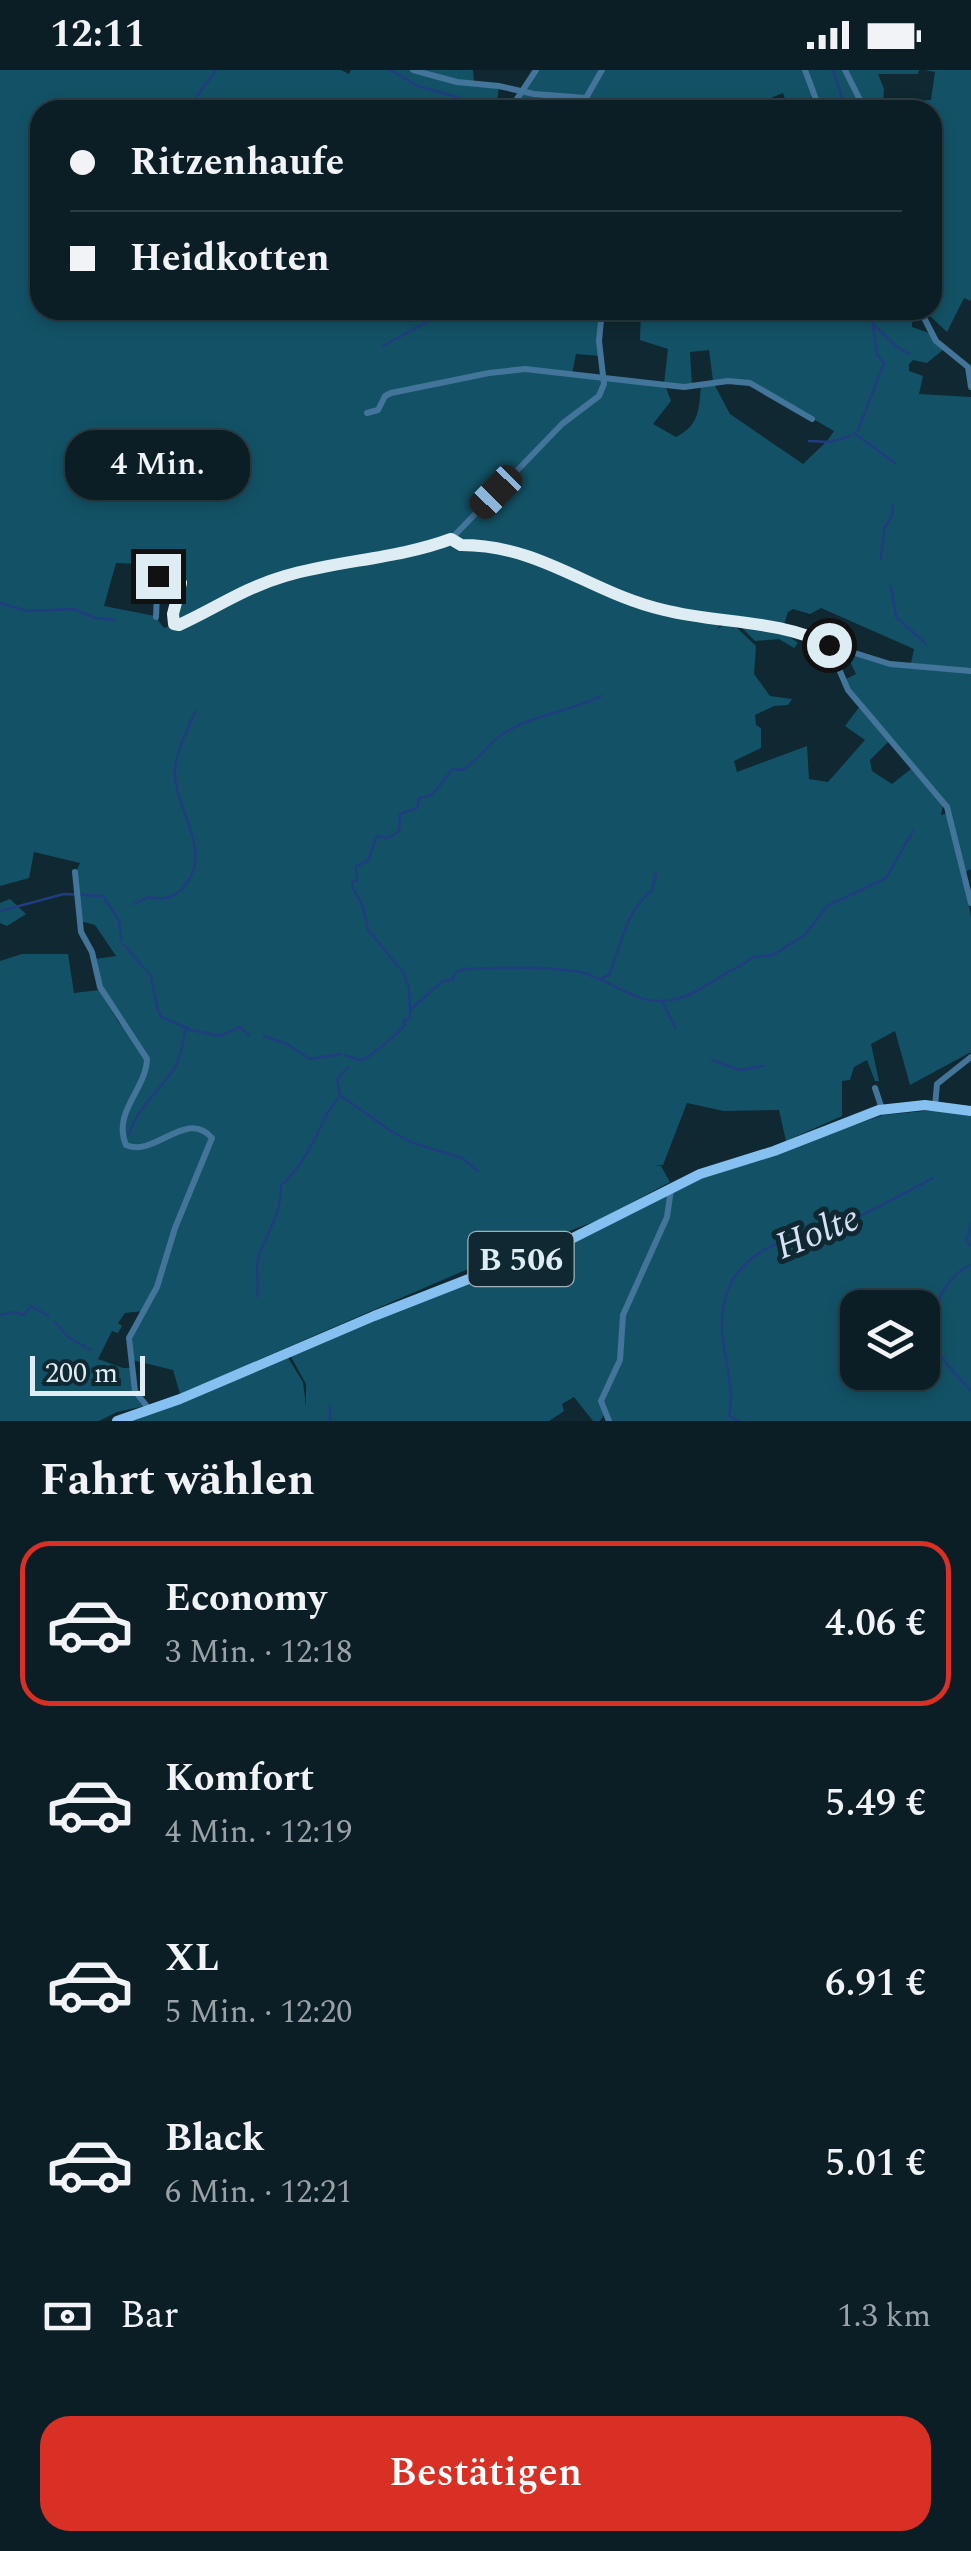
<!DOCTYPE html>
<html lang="de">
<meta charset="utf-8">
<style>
body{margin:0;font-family:Spectral,serif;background:#192b32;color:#f1f3f6;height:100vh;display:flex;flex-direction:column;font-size:38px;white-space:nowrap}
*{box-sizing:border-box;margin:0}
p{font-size:32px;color:#9aa2a7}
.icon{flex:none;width:55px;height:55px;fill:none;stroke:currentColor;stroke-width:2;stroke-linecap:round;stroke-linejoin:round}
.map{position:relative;height:1351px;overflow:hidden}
.side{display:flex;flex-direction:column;background:#0b1e25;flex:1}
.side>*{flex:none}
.banner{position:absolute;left:30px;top:30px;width:912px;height:220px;border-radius:30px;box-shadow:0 5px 15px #0003,0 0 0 2px #2b3c42;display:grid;align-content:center;height:220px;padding:0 40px;background:#0b1e25}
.tools{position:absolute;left:840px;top:1220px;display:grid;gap:20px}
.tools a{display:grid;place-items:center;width:100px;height:100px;border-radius:20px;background:#0b1e25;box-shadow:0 5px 15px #0003,0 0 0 2px #2b3c42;font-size:50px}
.scale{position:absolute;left:30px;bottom:25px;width:115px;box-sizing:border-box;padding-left:10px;border:5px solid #deedf3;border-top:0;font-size:28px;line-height:35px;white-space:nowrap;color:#deedf3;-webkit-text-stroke:8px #0f2831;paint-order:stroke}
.end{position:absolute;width:45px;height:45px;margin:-22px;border:12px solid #deedf3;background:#111;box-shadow:0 0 0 5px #111}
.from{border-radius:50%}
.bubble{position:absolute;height:70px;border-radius:30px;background:#0b1e25;box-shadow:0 5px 15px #0003,0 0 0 2px #2b3c42;font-size:32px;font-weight:600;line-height:70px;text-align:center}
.car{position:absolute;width:30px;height:60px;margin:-30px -15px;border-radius:12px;box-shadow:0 0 8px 2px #0007;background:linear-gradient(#222 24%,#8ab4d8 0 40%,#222 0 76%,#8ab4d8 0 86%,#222 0)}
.banner b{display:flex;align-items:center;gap:35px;height:95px;font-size:38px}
.banner b+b{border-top:2px solid #2b3c42}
.banner i{width:25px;height:25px;background:#f1f3f6}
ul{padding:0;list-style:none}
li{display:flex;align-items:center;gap:30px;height:165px;margin:0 20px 15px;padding:0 20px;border:5px solid transparent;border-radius:30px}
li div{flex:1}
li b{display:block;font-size:38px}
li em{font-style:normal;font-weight:600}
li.on{border-color:#d93025}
li>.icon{width:90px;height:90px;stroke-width:1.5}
h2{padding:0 40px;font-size:45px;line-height:120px}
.pay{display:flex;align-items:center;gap:25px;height:110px;padding:0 40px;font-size:38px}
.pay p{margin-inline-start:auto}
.action{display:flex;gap:20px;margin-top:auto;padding:20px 40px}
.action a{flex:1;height:115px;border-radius:30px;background:#d93025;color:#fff;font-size:40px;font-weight:600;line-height:115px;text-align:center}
.status{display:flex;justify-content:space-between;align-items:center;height:70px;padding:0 50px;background:#0b1e25;direction:ltr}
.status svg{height:28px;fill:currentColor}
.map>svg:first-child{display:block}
.green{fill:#135266;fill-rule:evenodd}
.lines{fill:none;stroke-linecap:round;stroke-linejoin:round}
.stream{stroke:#203d80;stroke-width:2.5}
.minor{stroke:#43749a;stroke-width:6}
.major{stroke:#86c0f0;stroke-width:10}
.route{stroke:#deedf3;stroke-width:12}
.labels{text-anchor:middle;stroke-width:10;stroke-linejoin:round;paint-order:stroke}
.shield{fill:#0f2831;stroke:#a0b2b9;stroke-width:2.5}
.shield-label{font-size:32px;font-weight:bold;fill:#deedf3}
.water-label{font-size:38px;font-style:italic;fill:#d6e1f5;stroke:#0f2831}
</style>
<div class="status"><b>12:11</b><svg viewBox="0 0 49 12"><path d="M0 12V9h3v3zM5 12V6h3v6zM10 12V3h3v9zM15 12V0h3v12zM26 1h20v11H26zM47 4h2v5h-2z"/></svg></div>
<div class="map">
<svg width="971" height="1351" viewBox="0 0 971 1351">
<rect width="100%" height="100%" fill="#0f2831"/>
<g class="green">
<path d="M 0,0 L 341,0 L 349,4 L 351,0 L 473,0 L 474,13 L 499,16 L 496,40 L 40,40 L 40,240 L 602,240 L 601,286 L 576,284 L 572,304 L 603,310 L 597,325 L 580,341 L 599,326 L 604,309 L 664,314 L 668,279 L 640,270 L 641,240 L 919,240 L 921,246 L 912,250 L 912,257 L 929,263 L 944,279 L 927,293 L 913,290 L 909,294 L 909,301 L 923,306 L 919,324 L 971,327 L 971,799 L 964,803 L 971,847 L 971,982 L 910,1015 L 895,961 L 871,974 L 879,1011 L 875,1011 L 867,990 L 854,997 L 850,1010 L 842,1011 L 842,1046 L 786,1071 L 779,1040 L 724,1041 L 687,1033 L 663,1095 L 653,1096 L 661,1096 L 670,1112 L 601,1149 L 461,1202 L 180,1324 L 173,1300 L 132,1290 L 130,1267 L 151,1226 L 143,1241 L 125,1243 L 118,1253 L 122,1256 L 118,1263 L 112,1261 L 98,1289 L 123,1298 L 131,1298 L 134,1321 L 145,1336 L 117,1342 L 99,1351 L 0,1351 L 0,891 L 22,884 L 68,884 L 74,923 L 99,920 L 119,953 L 132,965 C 113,942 99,918 95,889 L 116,886 L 95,855 L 80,851 L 76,802 L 80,793 L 34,782 L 29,808 L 0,816 ZM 709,280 L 713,311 L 701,314 C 699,339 700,355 676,367 L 653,354 L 671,331 L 665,315 L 692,316 L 690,282 ZM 732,311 L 750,313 L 834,361 L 827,371 L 803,394 L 730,344 L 713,312 ZM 542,373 L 455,467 L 460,473 L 533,483 L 593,511 L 664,538 L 783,557 L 788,542 L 793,539 L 810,544 L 821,538 L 914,579 L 911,593 L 890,596 L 846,583 L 856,604 L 844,610 L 951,742 L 941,745 L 943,735 L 911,699 L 892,714 L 872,701 L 870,690 L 889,671 L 860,636 L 845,656 L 865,670 L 828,712 L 809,709 L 807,676 L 737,702 L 734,691 L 761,678 L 761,658 L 756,655 L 755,645 L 774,636 L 788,635 L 792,629 L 770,626 L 754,604 L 756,576 L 734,555 L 727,553 L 716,560 L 723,552 L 645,537 L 532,486 L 461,477 L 449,472 L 428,477 L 450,466 ZM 116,493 L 160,495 L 184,504 C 186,527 171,538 174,555 L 164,558 L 155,546 L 104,536 ZM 123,1050 C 125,1063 122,1071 136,1078 C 159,1073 191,1041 212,1067 L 174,1163 L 211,1069 L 205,1062 C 178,1057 161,1074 135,1080 C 122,1073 120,1064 123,1050 Z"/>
<path d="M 536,0 L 600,0 L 583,30 L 582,40 L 522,40 L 513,35 Z"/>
<path d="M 605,0 L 919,0 L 918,4 L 878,4 L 884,19 L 883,33 L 931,30 L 935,2 L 925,0 L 971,0 L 971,231 L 964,228 L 947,262 L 930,246 L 925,248 L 923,240 L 932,240 L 932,40 L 820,40 L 814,26 L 788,38 L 783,23 L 742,40 L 587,40 L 588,30 Z"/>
<path d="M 739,555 L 781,560 L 798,573 L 794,578 L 779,569 L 755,571 Z"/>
<path d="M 10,829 L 26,844 L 7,856 L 0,853 L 0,833 Z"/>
<path d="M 934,1040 L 971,1046 L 971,1351 L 610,1351 L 601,1326 L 604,1345 L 600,1351 L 593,1351 L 574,1327 L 562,1334 L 564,1341 L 549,1351 L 124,1351 L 287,1286 L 303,1312 L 306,1337 L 306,1314 L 290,1285 L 575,1168 L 674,1118 L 883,1045 ZM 858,1238 L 922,1238 L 922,1302 L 858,1302 Z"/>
</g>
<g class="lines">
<g class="stream">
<path d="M 390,0 L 418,16 L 475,32 L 481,40"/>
<path d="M 833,0 L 846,40"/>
<path d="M 187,40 L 216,0"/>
<path d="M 873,254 L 896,276 L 909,284"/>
<path d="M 383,276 L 449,240"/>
<path d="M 858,360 L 884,293 L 877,285 L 871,240"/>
<path d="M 854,363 L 895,393"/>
<path d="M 809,371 L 830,372 L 851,366"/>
<path d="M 881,488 L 884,459 L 892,446 L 893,435"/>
<path d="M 891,516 L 896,547 L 926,574"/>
<path d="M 0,533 L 27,541 L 74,539 L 95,548 L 114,550"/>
<path d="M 134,834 L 148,827 C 162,830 173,829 183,818 C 214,783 178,744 175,707 C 173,685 188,661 195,641"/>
<path d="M 0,841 L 64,824 L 103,826 L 119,850 L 121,871"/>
<path d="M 124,875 L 151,906 L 158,941 L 162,947 L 191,960 L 220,966 L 240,957 L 249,965"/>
<path d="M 602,908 L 609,905 C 621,876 626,839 652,821 L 656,803"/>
<path d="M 662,931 L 676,959"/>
<path d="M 410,939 L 409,918 L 403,902 L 368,860 L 363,837 L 352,816 L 353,811 L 357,811 L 356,796 L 368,791 L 377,766 L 388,768 L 399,761 L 400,744 L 417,738 L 419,728 L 432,725 L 453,699 L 463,700 C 479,690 489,672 504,663 C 535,644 569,642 601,626"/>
<path d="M 264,966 L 287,974 L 310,989 L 341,984"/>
<path d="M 345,985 C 348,986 358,990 361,990 C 369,989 400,961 405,955 L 403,951 L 410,948 L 410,940 L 443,911 L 452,910 L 456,902 L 465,899 C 502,898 538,896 575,901 C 601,905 622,924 648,930 C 677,935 698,921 720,907 C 731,899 742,897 753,887 L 773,885 L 805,865 L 827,836 L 886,808 L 913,761"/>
<path d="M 712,990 L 740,1000 L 764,996"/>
<path d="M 341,1026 L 391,1061 L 413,1073 L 462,1088 L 478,1101"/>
<path d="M 129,1064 C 137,1037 160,1021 175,997 C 182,985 182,972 186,958"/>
<path d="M 971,1154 L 967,1170 L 971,1176"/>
<path d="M 971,1195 C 944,1206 925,1248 936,1276 C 942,1292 960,1308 971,1321"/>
<path d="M 257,1226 C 260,1212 254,1199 259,1185 C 268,1162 282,1141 281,1115 C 300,1101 316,1067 326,1046 C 330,1037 336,1033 340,1025 L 337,1009 L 348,997"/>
<path d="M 0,1245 L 16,1242 L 23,1245 L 31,1236 L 48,1246"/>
<path d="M 55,1252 L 68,1267 L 91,1280"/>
<path d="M 330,1337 L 330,1351"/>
<path d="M 738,1351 L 729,1346 C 737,1311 717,1276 723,1239 C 729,1194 767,1173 808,1163 C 818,1161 827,1162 837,1157 C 870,1142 901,1125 933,1108"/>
</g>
<g class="minor">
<path d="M 413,0 L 457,12 L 499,16 L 534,24 L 586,28"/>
<path d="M 805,0 L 820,40"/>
<path d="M 845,0 L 865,40"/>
<path d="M 497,40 L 513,35 L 536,0"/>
<path d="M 584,40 L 586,28 L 602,0"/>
<path d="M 920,240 L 936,271 L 968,297 L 971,317"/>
<path d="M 367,343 L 378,340 L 385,326 L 391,323 L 489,303 L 525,299 L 684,317 L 728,311 L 750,313 L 812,349"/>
<path d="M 451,469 L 461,475 L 533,485 L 592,513 L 665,541 L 802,563 L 829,575 L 890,594 L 971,601"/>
<path d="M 141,516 L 158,506 L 178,510 L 181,515 L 174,538 L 174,554 L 179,555 L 233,524 L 288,505 L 396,486 L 451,469 L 562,354 L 599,326 L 604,314 L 599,271 L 602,240"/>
<path d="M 156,547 L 157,524 L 175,508"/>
<path d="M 829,576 L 848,620 L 947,737 L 971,833"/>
<path d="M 75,802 L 81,862 L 92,882 L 100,917 L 147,989 C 146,1020 112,1042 126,1075 C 155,1088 186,1038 212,1068 L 175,1158 L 157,1217 L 129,1268 L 135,1321 L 149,1339"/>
<path d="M 875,1018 L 882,1039"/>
<path d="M 935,1036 L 937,1014 L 971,987"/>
<path d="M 609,1351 L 601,1331 L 620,1290 L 623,1245 L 667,1147 L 671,1119"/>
</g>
<path class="major" d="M 117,1351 L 180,1329 L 374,1246 L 571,1169 L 700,1104 L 774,1081 L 879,1040 L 925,1035 L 971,1041"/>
</g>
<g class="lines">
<path class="route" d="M 158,506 L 174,507 L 181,513 L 173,544 L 174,554 L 179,555 C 216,538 244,518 285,506 C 340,490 397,489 451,469 L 461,475 C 542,475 590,523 664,540 C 720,554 777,549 829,575"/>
</g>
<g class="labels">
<rect class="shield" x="468.5" y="1162" width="105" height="54" rx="8"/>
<g class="shield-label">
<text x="521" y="1200">B 506</text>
</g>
<g class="water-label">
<text transform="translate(817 1161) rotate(-22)" y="13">Holte</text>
</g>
</g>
</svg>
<div class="tools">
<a><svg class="icon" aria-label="layers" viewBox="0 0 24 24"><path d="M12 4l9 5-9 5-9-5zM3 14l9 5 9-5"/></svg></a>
</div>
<div class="scale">200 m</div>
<i class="end from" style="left:829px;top:575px"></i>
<i class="end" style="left:158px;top:506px"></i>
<div class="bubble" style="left:65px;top:360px;width:185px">4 Min.</div>
<i class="car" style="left:496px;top:422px;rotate:224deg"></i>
<div class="banner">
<b><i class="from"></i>Ritzenhaufe</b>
<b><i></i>Heidkotten</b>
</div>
</div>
<section class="side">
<h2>Fahrt wählen</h2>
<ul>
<li class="on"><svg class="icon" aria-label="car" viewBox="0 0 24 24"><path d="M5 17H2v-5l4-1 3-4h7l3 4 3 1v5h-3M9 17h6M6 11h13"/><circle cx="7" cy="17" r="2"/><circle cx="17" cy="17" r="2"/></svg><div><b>Economy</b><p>3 Min. · 12:18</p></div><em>4.06 €</em></li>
<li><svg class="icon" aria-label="car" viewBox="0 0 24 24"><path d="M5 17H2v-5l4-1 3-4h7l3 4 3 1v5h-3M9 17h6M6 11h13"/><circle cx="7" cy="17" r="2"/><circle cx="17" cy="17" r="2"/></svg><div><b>Komfort</b><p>4 Min. · 12:19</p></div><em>5.49 €</em></li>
<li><svg class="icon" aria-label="car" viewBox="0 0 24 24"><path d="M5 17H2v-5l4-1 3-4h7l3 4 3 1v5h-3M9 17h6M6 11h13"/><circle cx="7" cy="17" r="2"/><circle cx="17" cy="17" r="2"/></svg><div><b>XL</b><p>5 Min. · 12:20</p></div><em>6.91 €</em></li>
<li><svg class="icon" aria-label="car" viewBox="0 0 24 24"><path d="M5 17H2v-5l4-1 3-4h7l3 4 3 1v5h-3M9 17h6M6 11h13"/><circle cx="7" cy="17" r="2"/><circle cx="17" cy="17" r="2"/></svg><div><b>Black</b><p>6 Min. · 12:21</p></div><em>5.01 €</em></li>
</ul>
<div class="pay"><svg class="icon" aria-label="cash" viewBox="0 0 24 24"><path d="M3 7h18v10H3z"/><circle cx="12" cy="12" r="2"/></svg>Bar<p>1.3 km</p></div>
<div class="action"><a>Bestätigen</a></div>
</section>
